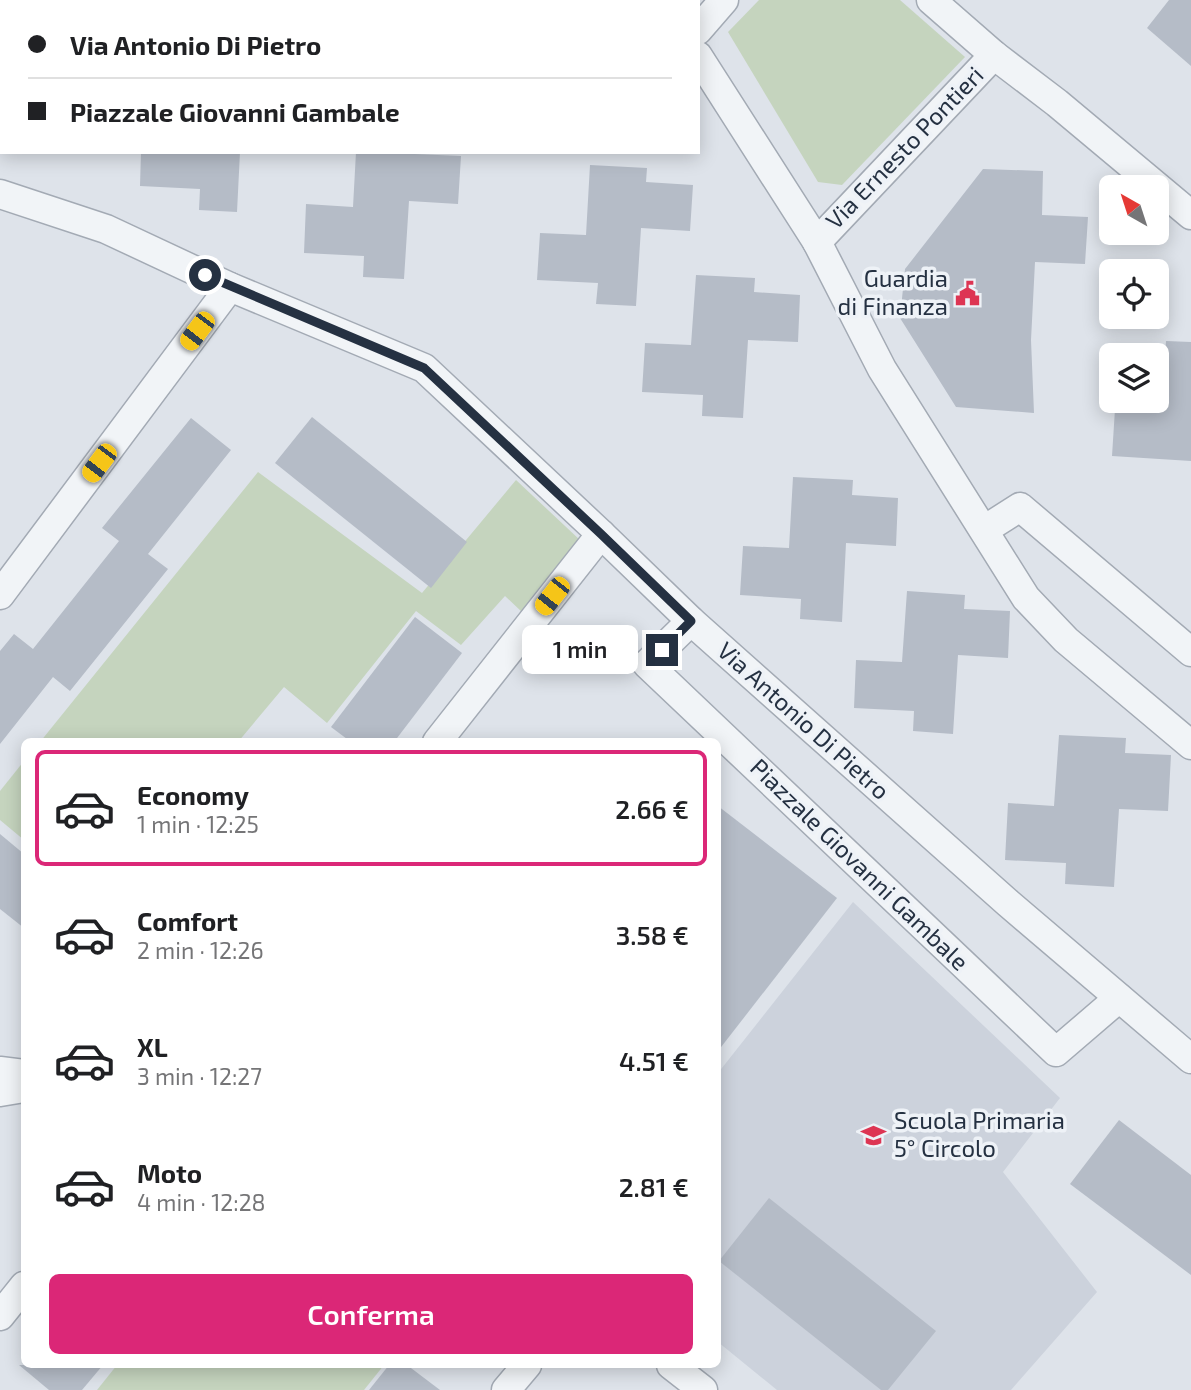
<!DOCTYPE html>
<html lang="it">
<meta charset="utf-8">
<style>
body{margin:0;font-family:"Exo 2",sans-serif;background:#f6f6f6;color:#202124;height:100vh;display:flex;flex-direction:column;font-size:26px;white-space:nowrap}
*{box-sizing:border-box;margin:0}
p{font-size:23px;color:#757577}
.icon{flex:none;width:38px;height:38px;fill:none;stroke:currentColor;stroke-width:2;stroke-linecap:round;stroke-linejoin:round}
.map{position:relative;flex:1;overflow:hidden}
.drawer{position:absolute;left:21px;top:738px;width:700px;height:630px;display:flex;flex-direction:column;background:#fff;border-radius:10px;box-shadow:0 4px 18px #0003}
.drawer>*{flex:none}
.banner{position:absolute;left:0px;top:0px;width:700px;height:154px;box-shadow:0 4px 18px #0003;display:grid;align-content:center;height:154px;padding:0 28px;background:#fff}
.needle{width:46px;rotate:321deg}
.tools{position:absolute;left:1099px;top:175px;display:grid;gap:14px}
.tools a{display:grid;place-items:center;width:70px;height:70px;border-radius:10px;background:#fff;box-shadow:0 4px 18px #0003;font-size:35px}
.end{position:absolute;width:32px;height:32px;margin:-16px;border:9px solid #253142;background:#fff;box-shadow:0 0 0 4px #fff}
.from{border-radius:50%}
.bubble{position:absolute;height:49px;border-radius:10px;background:#fff;box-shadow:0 4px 18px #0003;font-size:23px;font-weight:600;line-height:49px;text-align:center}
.car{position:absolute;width:21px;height:42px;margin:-21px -10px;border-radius:9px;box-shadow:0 0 5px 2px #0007;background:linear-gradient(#f5c518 24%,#345 0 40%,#f5c518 0 76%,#345 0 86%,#f5c518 0)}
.banner b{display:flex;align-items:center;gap:24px;height:66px;font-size:26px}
.banner b+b{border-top:2px solid #e0e0e0}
.banner i{width:18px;height:18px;background:#202124}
ul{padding:12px 0 0;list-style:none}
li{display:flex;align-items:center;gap:21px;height:116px;margin:0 14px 10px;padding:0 14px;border:4px solid transparent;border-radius:10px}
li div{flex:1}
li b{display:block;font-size:26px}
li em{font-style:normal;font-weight:600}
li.selected{border-color:#db2777}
li>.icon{width:63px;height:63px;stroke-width:1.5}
.primary-button{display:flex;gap:14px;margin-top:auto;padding:14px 28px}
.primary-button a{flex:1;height:80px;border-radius:10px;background:#db2777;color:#fff;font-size:28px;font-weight:600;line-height:80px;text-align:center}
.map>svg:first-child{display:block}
.built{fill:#ccd2dc}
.green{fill:#c5d4be}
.building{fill:#b5bcc7}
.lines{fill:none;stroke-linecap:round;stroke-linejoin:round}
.street-casing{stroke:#a3aab4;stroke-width:31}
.street{stroke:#f1f4f7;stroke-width:28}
.route{stroke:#253142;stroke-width:9}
.labels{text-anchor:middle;stroke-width:7;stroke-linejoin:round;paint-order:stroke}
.street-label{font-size:24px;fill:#253142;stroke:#eef2f7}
.poi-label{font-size:24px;fill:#253142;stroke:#eef2f7;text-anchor:end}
</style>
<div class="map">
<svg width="1191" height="1390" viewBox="0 0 1191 1390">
<rect width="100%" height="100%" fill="#dee3ea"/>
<path class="built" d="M 853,902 L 1060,1098 L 1003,1172 L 1097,1292 L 1011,1390 L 777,1390 L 718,1342 L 718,1073 Z"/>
<g class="green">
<path d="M 0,0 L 355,0 L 354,2 L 2,2 L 2,6 L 0,6 Z"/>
<path d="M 759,0 L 900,0 L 965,57 L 842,185 L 818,182 L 728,32 Z"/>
<path d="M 258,472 L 422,593 L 516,480 L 581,541 L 523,613 L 505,596 L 461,645 L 416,611 L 327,723 L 284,687 L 238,742 L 40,742 Z"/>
<path d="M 24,761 L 24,840 L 0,820 L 0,791 Z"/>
<path d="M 117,1365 L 384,1365 L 364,1390 L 97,1390 Z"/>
</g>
<g class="building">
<path d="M 1169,0 L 1191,0 L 1191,66 L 1147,28 Z"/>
<path d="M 141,152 L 240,152 L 237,212 L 199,210 L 200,189 L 140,186 Z"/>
<path d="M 356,152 L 415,152 L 415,154 L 461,156 L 458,204 L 409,201 L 404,279 L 363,277 L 364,256 L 304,253 L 306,204 L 353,207 Z"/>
<path d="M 590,165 L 647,168 L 646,182 L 693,185 L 690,231 L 641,228 L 636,306 L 596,304 L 598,283 L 537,280 L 540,233 L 586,235 Z"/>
<path d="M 983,169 L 1043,171 L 1042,215 L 1088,217 L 1085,264 L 1035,262 L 1031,340 L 1034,413 L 956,407 L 900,318 L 905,269 Z"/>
<path d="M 696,275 L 755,278 L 754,292 L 800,295 L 798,342 L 748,340 L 743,418 L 702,416 L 703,395 L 642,392 L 645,343 L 691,345 Z"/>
<path d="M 1166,341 L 1191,342 L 1191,461 L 1112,456 L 1115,409 L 1161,411 Z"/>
<path d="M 312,417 L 467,542 L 431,588 L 275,463 Z"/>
<path d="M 191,418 L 231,450 L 148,554 L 168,569 L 70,691 L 53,677 L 0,744 L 0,651 L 14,634 L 33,649 L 119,541 L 102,528 Z"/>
<path d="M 793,477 L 853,480 L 852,495 L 898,498 L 896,546 L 846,543 L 842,622 L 800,619 L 801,599 L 740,595 L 743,546 L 789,548 Z"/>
<path d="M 907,591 L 965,595 L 964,609 L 1010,611 L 1008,658 L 958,655 L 953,734 L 913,731 L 914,711 L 854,708 L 856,660 L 902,662 Z"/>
<path d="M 415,617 L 462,653 L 394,742 L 351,742 L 331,727 Z"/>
<path d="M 1059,735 L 1126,738 L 1125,753 L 1171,755 L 1168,811 L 1119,809 L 1114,887 L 1065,884 L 1066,863 L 1005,860 L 1008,803 L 1054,806 Z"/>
<path d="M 718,806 L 837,898 L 718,1051 Z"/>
<path d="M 0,834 L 24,854 L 24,928 L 0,909 Z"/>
<path d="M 1119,1120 L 1191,1175 L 1191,1275 L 1070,1184 Z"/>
<path d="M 769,1198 L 936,1331 L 888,1390 L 881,1390 L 719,1261 Z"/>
<path d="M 19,1365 L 103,1365 L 82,1390 L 49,1390 Z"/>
<path d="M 389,1365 L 407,1365 L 440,1390 L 369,1390 Z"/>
</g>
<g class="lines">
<defs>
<g id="street">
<path d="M 931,0 L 994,55 L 1057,103 L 1191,215"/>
<path d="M 698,30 L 724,0"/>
<path d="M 698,56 L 817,242 L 882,369 L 1026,598 L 1066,640 L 1191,745"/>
<path d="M 0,194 L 106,229 L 230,287 L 424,368 L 601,534 L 691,621 L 1008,903 L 1191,1059"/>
<path d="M 817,242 L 994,55"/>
<path d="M 984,530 L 1020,507 L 1191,652"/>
<path d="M 0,595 L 230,287"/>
<path d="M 691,621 L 647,664 L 1056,1052 L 1119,998"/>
<path d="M 437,742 L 601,534"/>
<path d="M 0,1071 L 24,1074"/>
<path d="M 0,1092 L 24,1088"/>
<path d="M 0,1316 L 24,1286"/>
<path d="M 671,1365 L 703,1390"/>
<path d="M 506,1390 L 527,1365"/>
</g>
</defs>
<use href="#street" class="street-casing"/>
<use href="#street" class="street"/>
</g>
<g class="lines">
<path class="route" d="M 205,275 L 424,368 L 601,534 L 691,621 L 662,650"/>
</g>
<defs>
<symbol id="civic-bare" viewBox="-9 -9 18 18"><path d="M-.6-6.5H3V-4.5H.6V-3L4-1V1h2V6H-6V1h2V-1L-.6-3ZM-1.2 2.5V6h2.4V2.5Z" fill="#dd3553" stroke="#eef2f7" stroke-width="2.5" paint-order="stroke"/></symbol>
<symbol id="school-bare" viewBox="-9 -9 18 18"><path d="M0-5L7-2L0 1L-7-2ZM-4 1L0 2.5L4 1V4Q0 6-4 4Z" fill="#dd3553" stroke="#eef2f7" stroke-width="2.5" paint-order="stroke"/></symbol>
</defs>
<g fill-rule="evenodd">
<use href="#civic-bare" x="950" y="276" width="35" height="35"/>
<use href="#school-bare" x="856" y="1118" width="35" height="35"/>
</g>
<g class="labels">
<g class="street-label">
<text transform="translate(905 148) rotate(-46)" y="8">Via Ernesto Pontieri</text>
<text transform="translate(803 721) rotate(42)" y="8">Via Antonio Di Pietro</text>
<text transform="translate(859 865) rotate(44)" y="8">Piazzale Giovanni Gambale</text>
</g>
<g class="poi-label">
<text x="948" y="287">Guardia<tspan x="948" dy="28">di Finanza</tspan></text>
<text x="894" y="1129" text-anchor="start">Scuola Primaria<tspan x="894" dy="28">5° Circolo</tspan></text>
</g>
</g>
</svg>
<div class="tools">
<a><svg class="needle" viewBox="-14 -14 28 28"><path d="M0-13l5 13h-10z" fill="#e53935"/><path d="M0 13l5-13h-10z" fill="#757577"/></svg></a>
<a><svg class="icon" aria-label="locate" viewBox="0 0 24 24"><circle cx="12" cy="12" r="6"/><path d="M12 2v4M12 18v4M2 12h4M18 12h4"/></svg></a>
<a><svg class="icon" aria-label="layers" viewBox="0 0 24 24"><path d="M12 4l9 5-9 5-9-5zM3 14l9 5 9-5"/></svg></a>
</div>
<i class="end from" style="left:205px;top:275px"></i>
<i class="end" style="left:662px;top:650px"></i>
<div class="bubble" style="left:522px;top:625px;width:116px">1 min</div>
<i class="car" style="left:197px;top:331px;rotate:217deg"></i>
<i class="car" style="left:99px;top:463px;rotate:217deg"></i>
<i class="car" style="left:552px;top:596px;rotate:218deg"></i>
<div class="banner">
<b><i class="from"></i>Via Antonio Di Pietro</b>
<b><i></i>Piazzale Giovanni Gambale</b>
</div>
<section class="drawer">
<ul>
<li class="selected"><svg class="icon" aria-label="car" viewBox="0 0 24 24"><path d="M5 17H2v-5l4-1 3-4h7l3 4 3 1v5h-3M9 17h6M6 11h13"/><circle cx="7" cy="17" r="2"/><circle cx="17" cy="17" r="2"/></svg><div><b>Economy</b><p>1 min · 12:25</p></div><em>2.66 €</em></li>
<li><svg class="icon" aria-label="car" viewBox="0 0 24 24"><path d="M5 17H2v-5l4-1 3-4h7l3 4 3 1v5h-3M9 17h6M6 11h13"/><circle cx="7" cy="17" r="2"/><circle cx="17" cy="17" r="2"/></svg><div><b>Comfort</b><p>2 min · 12:26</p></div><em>3.58 €</em></li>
<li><svg class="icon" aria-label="car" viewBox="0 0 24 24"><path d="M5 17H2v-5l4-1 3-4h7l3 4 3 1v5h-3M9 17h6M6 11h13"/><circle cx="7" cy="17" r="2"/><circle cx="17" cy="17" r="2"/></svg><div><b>XL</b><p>3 min · 12:27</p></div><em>4.51 €</em></li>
<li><svg class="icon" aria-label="car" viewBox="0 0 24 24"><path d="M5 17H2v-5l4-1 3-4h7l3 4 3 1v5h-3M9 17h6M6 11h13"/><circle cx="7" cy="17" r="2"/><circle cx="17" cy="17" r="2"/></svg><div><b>Moto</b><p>4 min · 12:28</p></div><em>2.81 €</em></li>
</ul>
<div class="primary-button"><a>Conferma</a></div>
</section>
</div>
